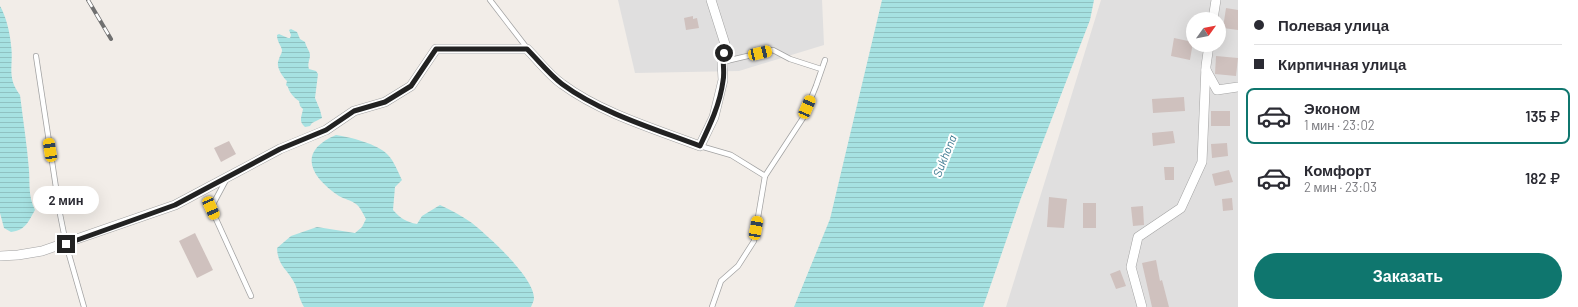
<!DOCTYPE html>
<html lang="ru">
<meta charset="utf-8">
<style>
body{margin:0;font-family:Barlow,sans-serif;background:#f2f2f3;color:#2b2b33;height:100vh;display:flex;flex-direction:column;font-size:15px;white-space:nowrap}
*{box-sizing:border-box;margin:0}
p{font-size:13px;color:#7c7c81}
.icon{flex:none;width:22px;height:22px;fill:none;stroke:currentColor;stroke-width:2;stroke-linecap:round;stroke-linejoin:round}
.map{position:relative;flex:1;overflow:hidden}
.panel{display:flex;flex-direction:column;background:#fff;width:340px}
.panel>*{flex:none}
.hud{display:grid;align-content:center;height:88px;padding:0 16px;background:#fff}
.needle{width:26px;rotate:57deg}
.tools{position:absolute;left:1186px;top:12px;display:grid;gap:8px}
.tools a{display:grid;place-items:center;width:40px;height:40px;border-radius:50%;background:#fff;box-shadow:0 4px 16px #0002;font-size:20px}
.end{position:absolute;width:18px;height:18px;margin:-9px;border:5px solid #222;background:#fff;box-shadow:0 0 0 2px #fff}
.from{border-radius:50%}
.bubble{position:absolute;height:28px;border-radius:14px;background:#fff;box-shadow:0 4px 16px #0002;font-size:13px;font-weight:600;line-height:28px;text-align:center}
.car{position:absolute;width:12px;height:24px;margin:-12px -6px;border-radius:5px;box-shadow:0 0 3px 1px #0007;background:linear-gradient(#f5c518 24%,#345 0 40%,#f5c518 0 76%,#345 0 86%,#f5c518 0)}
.hud b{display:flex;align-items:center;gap:14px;height:38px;font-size:15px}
.hud b+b{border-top:1px solid #e1e1e2}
.hud i{width:10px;height:10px;background:#2b2b33}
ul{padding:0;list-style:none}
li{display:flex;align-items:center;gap:12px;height:56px;margin:0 8px 6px;padding:0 8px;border:2px solid transparent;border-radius:8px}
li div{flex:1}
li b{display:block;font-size:15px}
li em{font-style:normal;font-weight:600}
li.current{border-color:#0f766e}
li>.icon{width:36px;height:36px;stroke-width:1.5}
.button{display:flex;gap:8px;margin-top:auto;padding:8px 16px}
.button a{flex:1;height:46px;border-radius:24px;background:#0f766e;color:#fff;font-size:16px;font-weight:600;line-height:46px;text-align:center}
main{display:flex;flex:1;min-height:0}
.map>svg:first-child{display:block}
.residential{fill:#e0dfdf;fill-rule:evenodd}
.water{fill:url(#water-rules)}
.building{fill:#cfc1be}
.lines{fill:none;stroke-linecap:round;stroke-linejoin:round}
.lane-casing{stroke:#a3a3a3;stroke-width:6}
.street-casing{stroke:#a3a3a3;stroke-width:10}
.lane{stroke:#fff;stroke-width:4.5}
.street{stroke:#fff;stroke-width:9}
.rail-casing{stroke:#707070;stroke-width:4}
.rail{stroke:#fff;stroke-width:2.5;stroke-dasharray:8;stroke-linecap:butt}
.route{stroke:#222;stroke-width:5}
.labels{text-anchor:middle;stroke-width:4;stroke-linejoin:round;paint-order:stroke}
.water-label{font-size:12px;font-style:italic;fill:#3a788f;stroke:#fff}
</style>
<main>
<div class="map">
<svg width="1238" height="307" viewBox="0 0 1238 307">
<defs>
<pattern id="water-rules" width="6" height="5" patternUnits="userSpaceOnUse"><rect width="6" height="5" fill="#a6e2e2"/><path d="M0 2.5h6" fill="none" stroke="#8fc2c2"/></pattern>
</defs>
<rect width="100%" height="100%" fill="#f2ede8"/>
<g class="residential">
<path d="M 618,0 L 822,0 L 824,45 L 739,71 L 635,73 Z"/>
<path d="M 1101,0 L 1238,0 L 1238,307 L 1006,307 ZM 1193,19 L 1219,19 L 1219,45 L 1193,45 Z"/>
</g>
<g class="water">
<path d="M 882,0 L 1094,0 L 1090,20 L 1021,198 L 983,307 L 794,307 L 830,219 Z"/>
<path d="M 0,6 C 6,16 10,33 11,45 C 14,66 6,76 20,95 C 23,120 27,145 29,170 C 30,184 28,196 35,210 C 28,222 26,230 11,232 L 4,228 L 0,213 Z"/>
<path d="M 291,29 L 297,32 L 300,39 L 305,42 C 306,47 310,51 310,55 C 310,60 307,63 309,69 L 316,71 L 318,74 L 315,98 L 320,110 L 322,118 L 312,123 L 310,126 L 305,127 C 298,121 302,116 303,109 L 300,106 L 299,101 C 294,98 289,92 288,87 L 286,85 L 287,81 C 282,76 275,66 279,59 C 280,55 282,54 282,50 C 281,45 277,42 277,35 L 279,34 L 288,38 L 290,38 L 291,35 L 289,30 Z"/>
<path d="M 336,135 C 350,137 378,144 388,155 C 394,161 398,172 402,180 L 395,187 L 393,210 C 400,218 406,222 417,224 L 422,216 L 440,205 C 451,210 462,216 472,223 C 488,236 534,277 534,298 C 534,301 532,304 531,307 L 304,307 C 300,301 298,291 295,284 C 287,268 278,267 277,248 L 291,236 L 317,227 L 355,233 L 362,227 L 366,219 C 363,214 361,208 356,204 C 351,200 344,199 339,196 C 311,177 296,152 336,135 Z"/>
</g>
<g class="building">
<path d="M 1226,8 L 1238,10 L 1238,30 L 1223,28 Z"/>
<path d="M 693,16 L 693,19 L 697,18 L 699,28 L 686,30 L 684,18 Z"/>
<path d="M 1174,38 L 1193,42 L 1190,60 L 1171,56 Z"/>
<path d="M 1216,56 L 1238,58 L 1236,76 L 1215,74 Z"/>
<path d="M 1184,97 L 1185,111 L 1153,113 L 1152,99 Z"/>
<rect x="1211" y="111" width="19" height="15"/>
<path d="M 1173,131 L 1175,143 L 1153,146 L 1152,133 Z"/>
<path d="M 229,141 L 236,154 L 221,162 L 214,148 Z"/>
<path d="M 1227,143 L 1228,156 L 1212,158 L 1211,144 Z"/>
<path d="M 1164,167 L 1174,167 L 1174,180 L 1165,180 Z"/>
<path d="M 1229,170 L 1233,182 L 1215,186 L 1212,174 Z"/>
<path d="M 1049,197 L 1067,199 L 1064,228 L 1047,227 Z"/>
<path d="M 1232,198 L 1233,210 L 1223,211 L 1222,199 Z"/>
<rect x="1083" y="203" width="13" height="25"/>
<path d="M 1143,206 L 1144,225 L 1133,226 L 1131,207 Z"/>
<path d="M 195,233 L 213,270 L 197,278 L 179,241 Z"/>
<path d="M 1156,260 L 1160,281 L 1162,280 L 1169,307 L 1152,307 L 1142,263 Z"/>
<path d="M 1120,270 L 1126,286 L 1116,289 L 1110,274 Z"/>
</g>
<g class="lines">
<defs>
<g id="lane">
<path d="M 490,0 L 527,48"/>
<path d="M 36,56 L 60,214 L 66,244 L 84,307"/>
<path d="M 722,62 L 773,50 L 790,59 L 821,69"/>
<path d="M 700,146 L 731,155 L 765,176 L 754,241 L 738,266 L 721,281 L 712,307"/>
<path d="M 765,176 L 803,118 L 816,86 L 825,60"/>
<path d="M 226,180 L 211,208 L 251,296"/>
</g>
<g id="street">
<path d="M 1213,19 L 1216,0"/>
<path d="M 1206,70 L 1217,90 L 1238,87"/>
<path d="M 0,256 L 18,255 L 42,251 L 175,205 L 280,149 L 326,130 L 354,111 L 385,102 L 411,86 L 436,49 L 527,49 C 538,60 549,75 562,84 C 601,113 655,129 700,146 L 714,117 L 723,80 L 722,62 L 725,44 L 711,0"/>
<path d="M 1142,307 L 1131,267 L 1138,237 L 1181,208 L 1202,162 L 1206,66 L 1209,45"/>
</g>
</defs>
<use href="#lane" class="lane-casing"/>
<use href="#street" class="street-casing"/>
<use href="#lane" class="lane"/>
<use href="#street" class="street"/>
<defs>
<path id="rail" d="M 88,0 L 111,39"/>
</defs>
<use href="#rail" class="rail-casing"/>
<use href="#rail" class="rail"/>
</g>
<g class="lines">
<path class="route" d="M 66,244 L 175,205 L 280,149 L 326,130 L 354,111 L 385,102 L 411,86 L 436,49 L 527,49 C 538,60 549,74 562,84 C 601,113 655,129 700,146 C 710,125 720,104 723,81 C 725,72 722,62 724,53"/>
</g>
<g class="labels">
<g class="water-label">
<text transform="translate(945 156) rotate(-68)" y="4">Sukhona</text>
</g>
</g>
</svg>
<div class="tools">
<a><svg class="needle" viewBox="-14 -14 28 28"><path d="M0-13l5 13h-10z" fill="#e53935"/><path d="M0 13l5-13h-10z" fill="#7c7c81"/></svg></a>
</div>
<i class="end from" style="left:724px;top:53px"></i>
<i class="end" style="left:66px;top:244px"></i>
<div class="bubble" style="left:33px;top:186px;width:66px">2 мин</div>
<i class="car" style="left:760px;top:53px;rotate:77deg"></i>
<i class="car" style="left:807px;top:107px;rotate:23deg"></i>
<i class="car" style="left:50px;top:150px;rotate:351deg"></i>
<i class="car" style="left:211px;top:208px;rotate:156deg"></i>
<i class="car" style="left:756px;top:228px;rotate:10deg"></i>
</div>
<section class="panel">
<div class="hud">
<b><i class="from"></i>Полевая улица</b>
<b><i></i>Кирпичная улица</b>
</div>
<ul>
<li class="current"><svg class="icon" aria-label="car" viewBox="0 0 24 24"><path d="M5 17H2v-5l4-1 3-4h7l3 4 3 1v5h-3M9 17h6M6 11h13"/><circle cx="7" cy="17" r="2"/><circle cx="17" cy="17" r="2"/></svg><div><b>Эконом</b><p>1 мин · 23:02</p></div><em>135 ₽</em></li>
<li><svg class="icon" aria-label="car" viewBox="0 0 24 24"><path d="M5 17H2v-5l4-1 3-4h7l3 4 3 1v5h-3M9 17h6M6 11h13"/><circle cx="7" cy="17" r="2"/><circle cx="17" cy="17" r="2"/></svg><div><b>Комфорт</b><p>2 мин · 23:03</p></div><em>182 ₽</em></li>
</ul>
<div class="button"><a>Заказать</a></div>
</section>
</main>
